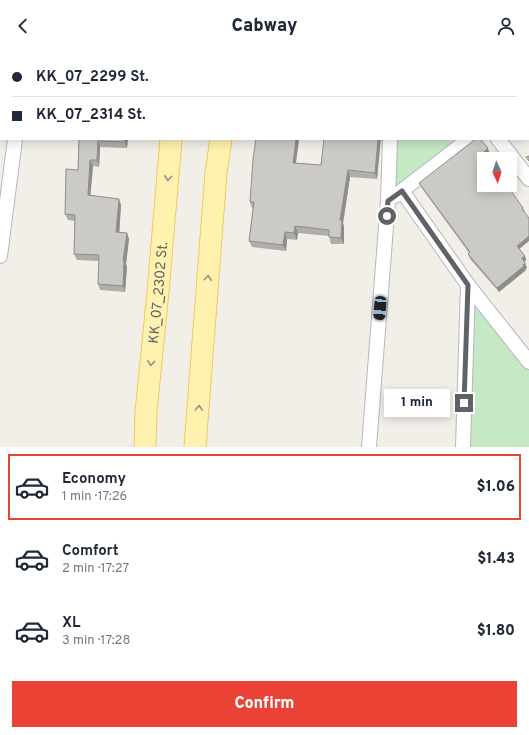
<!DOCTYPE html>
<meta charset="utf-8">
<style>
body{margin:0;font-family:Overpass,sans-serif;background:#f2f2f3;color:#1f2937;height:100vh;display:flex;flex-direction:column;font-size:15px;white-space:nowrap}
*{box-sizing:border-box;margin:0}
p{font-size:13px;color:#747a83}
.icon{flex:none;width:22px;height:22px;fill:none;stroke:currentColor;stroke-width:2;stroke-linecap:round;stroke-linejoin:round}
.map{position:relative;height:395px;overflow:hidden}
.details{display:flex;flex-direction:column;background:#fff;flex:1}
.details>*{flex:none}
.top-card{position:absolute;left:0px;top:0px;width:529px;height:88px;box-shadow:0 2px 10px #0003;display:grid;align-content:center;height:88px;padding:0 12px;background:#fff}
.needle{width:26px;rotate:176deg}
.controls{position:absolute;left:477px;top:100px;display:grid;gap:8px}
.controls a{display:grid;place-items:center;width:40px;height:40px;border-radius:0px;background:#fff;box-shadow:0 2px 10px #0003;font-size:20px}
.end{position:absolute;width:18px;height:18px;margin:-9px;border:5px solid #5f6368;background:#fff;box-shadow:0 0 0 2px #fff}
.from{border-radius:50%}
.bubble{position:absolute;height:28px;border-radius:0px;background:#fff;box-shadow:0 2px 10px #0003;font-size:13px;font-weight:800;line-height:28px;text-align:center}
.car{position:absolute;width:12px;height:24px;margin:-12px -6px;border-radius:5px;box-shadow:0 0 3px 1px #0007;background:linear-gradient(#222 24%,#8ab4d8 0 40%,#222 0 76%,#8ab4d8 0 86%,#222 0)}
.top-card b{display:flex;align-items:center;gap:14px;height:38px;font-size:15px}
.top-card b+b{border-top:1px solid #e0e1e3}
.top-card i{width:10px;height:10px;background:#1f2937}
ul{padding:7px 0 0;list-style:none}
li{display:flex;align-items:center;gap:12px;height:66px;margin:0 8px 6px;padding:0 4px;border:2px solid transparent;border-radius:0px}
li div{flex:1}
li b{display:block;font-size:15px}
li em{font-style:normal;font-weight:800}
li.selected{border-color:#ea4335}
li>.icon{width:36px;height:36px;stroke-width:1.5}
.cta{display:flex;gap:8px;margin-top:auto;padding:8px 12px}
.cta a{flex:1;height:46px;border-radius:0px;background:#ea4335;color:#fff;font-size:16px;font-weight:800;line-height:46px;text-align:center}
header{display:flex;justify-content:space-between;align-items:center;height:52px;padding:0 12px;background:#fff;font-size:18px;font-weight:800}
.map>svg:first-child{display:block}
.green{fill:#c5e8c5}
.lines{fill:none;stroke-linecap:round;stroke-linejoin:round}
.street-casing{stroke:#b5b8bc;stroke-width:16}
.primary-casing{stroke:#f2c960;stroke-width:23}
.street{stroke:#fff;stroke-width:14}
.primary{stroke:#fff2af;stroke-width:21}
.wall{fill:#afaea9}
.shaded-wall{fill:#8f8d8a}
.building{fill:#cccac5;stroke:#8f8d8a}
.oneway{stroke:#979581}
.route{stroke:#5f6368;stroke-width:5}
.labels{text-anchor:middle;stroke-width:3.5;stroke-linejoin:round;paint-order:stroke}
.street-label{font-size:14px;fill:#5f6368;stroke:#fff}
</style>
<header><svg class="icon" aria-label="back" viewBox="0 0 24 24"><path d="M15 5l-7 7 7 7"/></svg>Cabway<svg class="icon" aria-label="person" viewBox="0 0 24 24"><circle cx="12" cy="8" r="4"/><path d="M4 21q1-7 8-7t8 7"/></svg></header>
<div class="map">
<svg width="529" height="395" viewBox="0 0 529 395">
<rect width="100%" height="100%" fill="#f1efe8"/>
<g class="green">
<path d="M 391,87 L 469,87 L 388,149 Z"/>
<path d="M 468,233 L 529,310 L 529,395 L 463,395 Z"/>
</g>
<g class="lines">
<defs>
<g id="street">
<path d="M 431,0 L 432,1"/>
<path d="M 25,1 L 26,0"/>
<path d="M 393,1 L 393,0"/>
<path d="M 0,5 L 1,6"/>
<path d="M 528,44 L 529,43"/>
<path d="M 498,87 L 529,127"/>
<path d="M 402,139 L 468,233 L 529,310"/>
<path d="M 395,144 L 469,87"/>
<path d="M 0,204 L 15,87"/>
<path d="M 369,395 L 388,149 L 390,87"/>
<path d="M 463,395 L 468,233"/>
</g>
<g id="primary">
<path d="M 178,1 L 179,0"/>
<path d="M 232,1 L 232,0"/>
<path id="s1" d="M 145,395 L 146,360 L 158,240 L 171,87"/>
<path d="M 195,395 L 216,121 L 221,87"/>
</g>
</defs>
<use href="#street" class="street-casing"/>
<use href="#primary" class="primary-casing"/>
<use href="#street" class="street"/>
<use href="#primary" class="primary"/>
</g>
<g class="wall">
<path d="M 100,0 L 120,0 L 119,1 Z"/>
<path d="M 79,87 L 128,87 L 127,96 L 100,95 L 99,115 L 93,114 L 90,143 L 121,153 L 119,180 L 127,181 L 129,187 L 126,212 L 127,215 L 125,240 L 100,238 L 98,232 L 99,209 L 77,208 L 74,202 L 75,169 L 68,168 L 65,162 L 78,118 Z"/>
<path d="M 299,87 L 296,111 L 321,113 L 380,87 L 377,127 L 350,125 L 343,171 L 344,175 L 344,192 L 331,192 L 329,184 L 298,181 L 297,188 L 287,187 L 286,199 L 252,195 L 249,189 L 253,156 L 252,156 L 250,150 Z"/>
<path d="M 489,100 L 483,106 L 484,133 L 523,156 L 525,160 L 519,197 L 525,204 L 526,208 L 524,210 L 527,216 L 525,217 L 526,218 L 499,240 L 470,207 L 468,202 L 469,201 L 421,135 L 419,131 Z"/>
</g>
<g class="shaded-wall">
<path d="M 522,0 L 527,0 L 528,1 L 521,1 Z"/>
<path d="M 125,87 L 128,87 L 127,96 L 125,90 Z"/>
<path d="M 296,87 L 299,87 L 295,117 L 293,111 Z"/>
<path d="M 378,87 L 381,87 L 377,127 L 375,121 Z"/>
<path d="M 98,89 L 100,95 L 99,115 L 97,108 Z"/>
<path d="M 488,96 L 489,100 L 482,107 L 481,103 Z"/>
<path d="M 90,108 L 93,114 L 90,149 L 88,143 Z"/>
<path d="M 348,118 L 350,125 L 343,171 L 344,175 L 344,192 L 341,186 L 340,168 Z"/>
<path d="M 119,147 L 121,153 L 119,186 L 116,180 Z"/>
<path d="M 295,174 L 298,181 L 297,188 L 294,181 Z"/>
<path d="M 285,180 L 287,187 L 286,199 L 283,193 Z"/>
<path d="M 127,181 L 129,187 L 126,212 L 127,215 L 125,240 L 123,234 L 123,209 Z"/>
<path d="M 529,184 L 529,189 L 518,198 L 517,194 Z"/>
<path d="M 525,204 L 526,208 L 523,211 L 522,206 Z"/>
<path d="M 525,211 L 527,216 L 525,217 L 526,218 L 499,240 L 497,236 Z"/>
</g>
<g class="building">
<rect x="69" y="0" width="16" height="1"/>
<path d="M 264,0 L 301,0 L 313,1 L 264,1 Z"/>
<rect x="342" y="0" width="32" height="1"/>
<path d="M 492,0 L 522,0 L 521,1 L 493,1 Z"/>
<path d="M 79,87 L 125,87 L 125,90 L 98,89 L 97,108 L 90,108 L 88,143 L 119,147 L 116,180 L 127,181 L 123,209 L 124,209 L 123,234 L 98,232 L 99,203 L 74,202 L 75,163 L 65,162 L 66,117 L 78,118 Z"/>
<path d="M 256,87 L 296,87 L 293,111 L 321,113 L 324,87 L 378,87 L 375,121 L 348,118 L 340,168 L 342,168 L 341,186 L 329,185 L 329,178 L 295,174 L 294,181 L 285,180 L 283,193 L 249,189 L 254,150 L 250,150 L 253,107 Z"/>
<path d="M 474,87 L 480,87 L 488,96 L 481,103 L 484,107 L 484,133 L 507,133 L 523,156 L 522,157 L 529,166 L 529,184 L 517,194 L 525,204 L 522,206 L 525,211 L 523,213 L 524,214 L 497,236 L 468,202 L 470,200 L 419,131 L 473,89 Z"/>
<path d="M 529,104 L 529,109 L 526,105 Z"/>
</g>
<defs><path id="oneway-chevron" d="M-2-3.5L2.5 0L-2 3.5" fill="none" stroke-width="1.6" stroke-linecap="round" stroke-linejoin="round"/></defs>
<g class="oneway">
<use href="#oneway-chevron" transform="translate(168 126) rotate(95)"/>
<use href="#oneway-chevron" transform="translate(208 226) rotate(-85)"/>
<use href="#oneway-chevron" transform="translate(151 311) rotate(96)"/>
<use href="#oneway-chevron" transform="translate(199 356) rotate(-87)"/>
</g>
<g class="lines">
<path class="route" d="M 387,164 L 388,149 L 402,139 L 468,233 L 464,351"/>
</g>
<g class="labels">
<g class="street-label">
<text dy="5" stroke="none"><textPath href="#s1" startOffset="155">KK_07_2302 St.</textPath></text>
</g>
</g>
</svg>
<div class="controls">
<a><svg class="needle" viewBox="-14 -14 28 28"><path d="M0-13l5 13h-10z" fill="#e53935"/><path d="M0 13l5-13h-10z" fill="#747a83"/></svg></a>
</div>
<i class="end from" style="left:387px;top:164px"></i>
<i class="end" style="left:464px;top:351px"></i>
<div class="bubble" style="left:384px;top:337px;width:66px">1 min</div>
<i class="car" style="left:380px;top:256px;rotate:185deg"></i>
<div class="top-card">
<b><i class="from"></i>KK_07_2299 St.</b>
<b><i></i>KK_07_2314 St.</b>
</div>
</div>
<section class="details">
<ul>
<li class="selected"><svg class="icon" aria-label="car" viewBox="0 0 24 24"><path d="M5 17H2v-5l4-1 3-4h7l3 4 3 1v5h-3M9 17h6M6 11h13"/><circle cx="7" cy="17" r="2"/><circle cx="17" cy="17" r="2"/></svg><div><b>Economy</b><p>1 min · 17:26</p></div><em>$1.06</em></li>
<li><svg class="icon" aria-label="car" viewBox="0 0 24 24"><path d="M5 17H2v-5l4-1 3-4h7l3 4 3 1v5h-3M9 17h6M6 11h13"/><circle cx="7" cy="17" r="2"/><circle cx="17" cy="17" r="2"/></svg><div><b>Comfort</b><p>2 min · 17:27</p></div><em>$1.43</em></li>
<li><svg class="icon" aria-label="car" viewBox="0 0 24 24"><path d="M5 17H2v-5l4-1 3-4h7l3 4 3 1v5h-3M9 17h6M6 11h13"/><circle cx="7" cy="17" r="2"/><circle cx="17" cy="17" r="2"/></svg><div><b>XL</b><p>3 min · 17:28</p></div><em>$1.80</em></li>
</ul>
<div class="cta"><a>Confirm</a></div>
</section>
